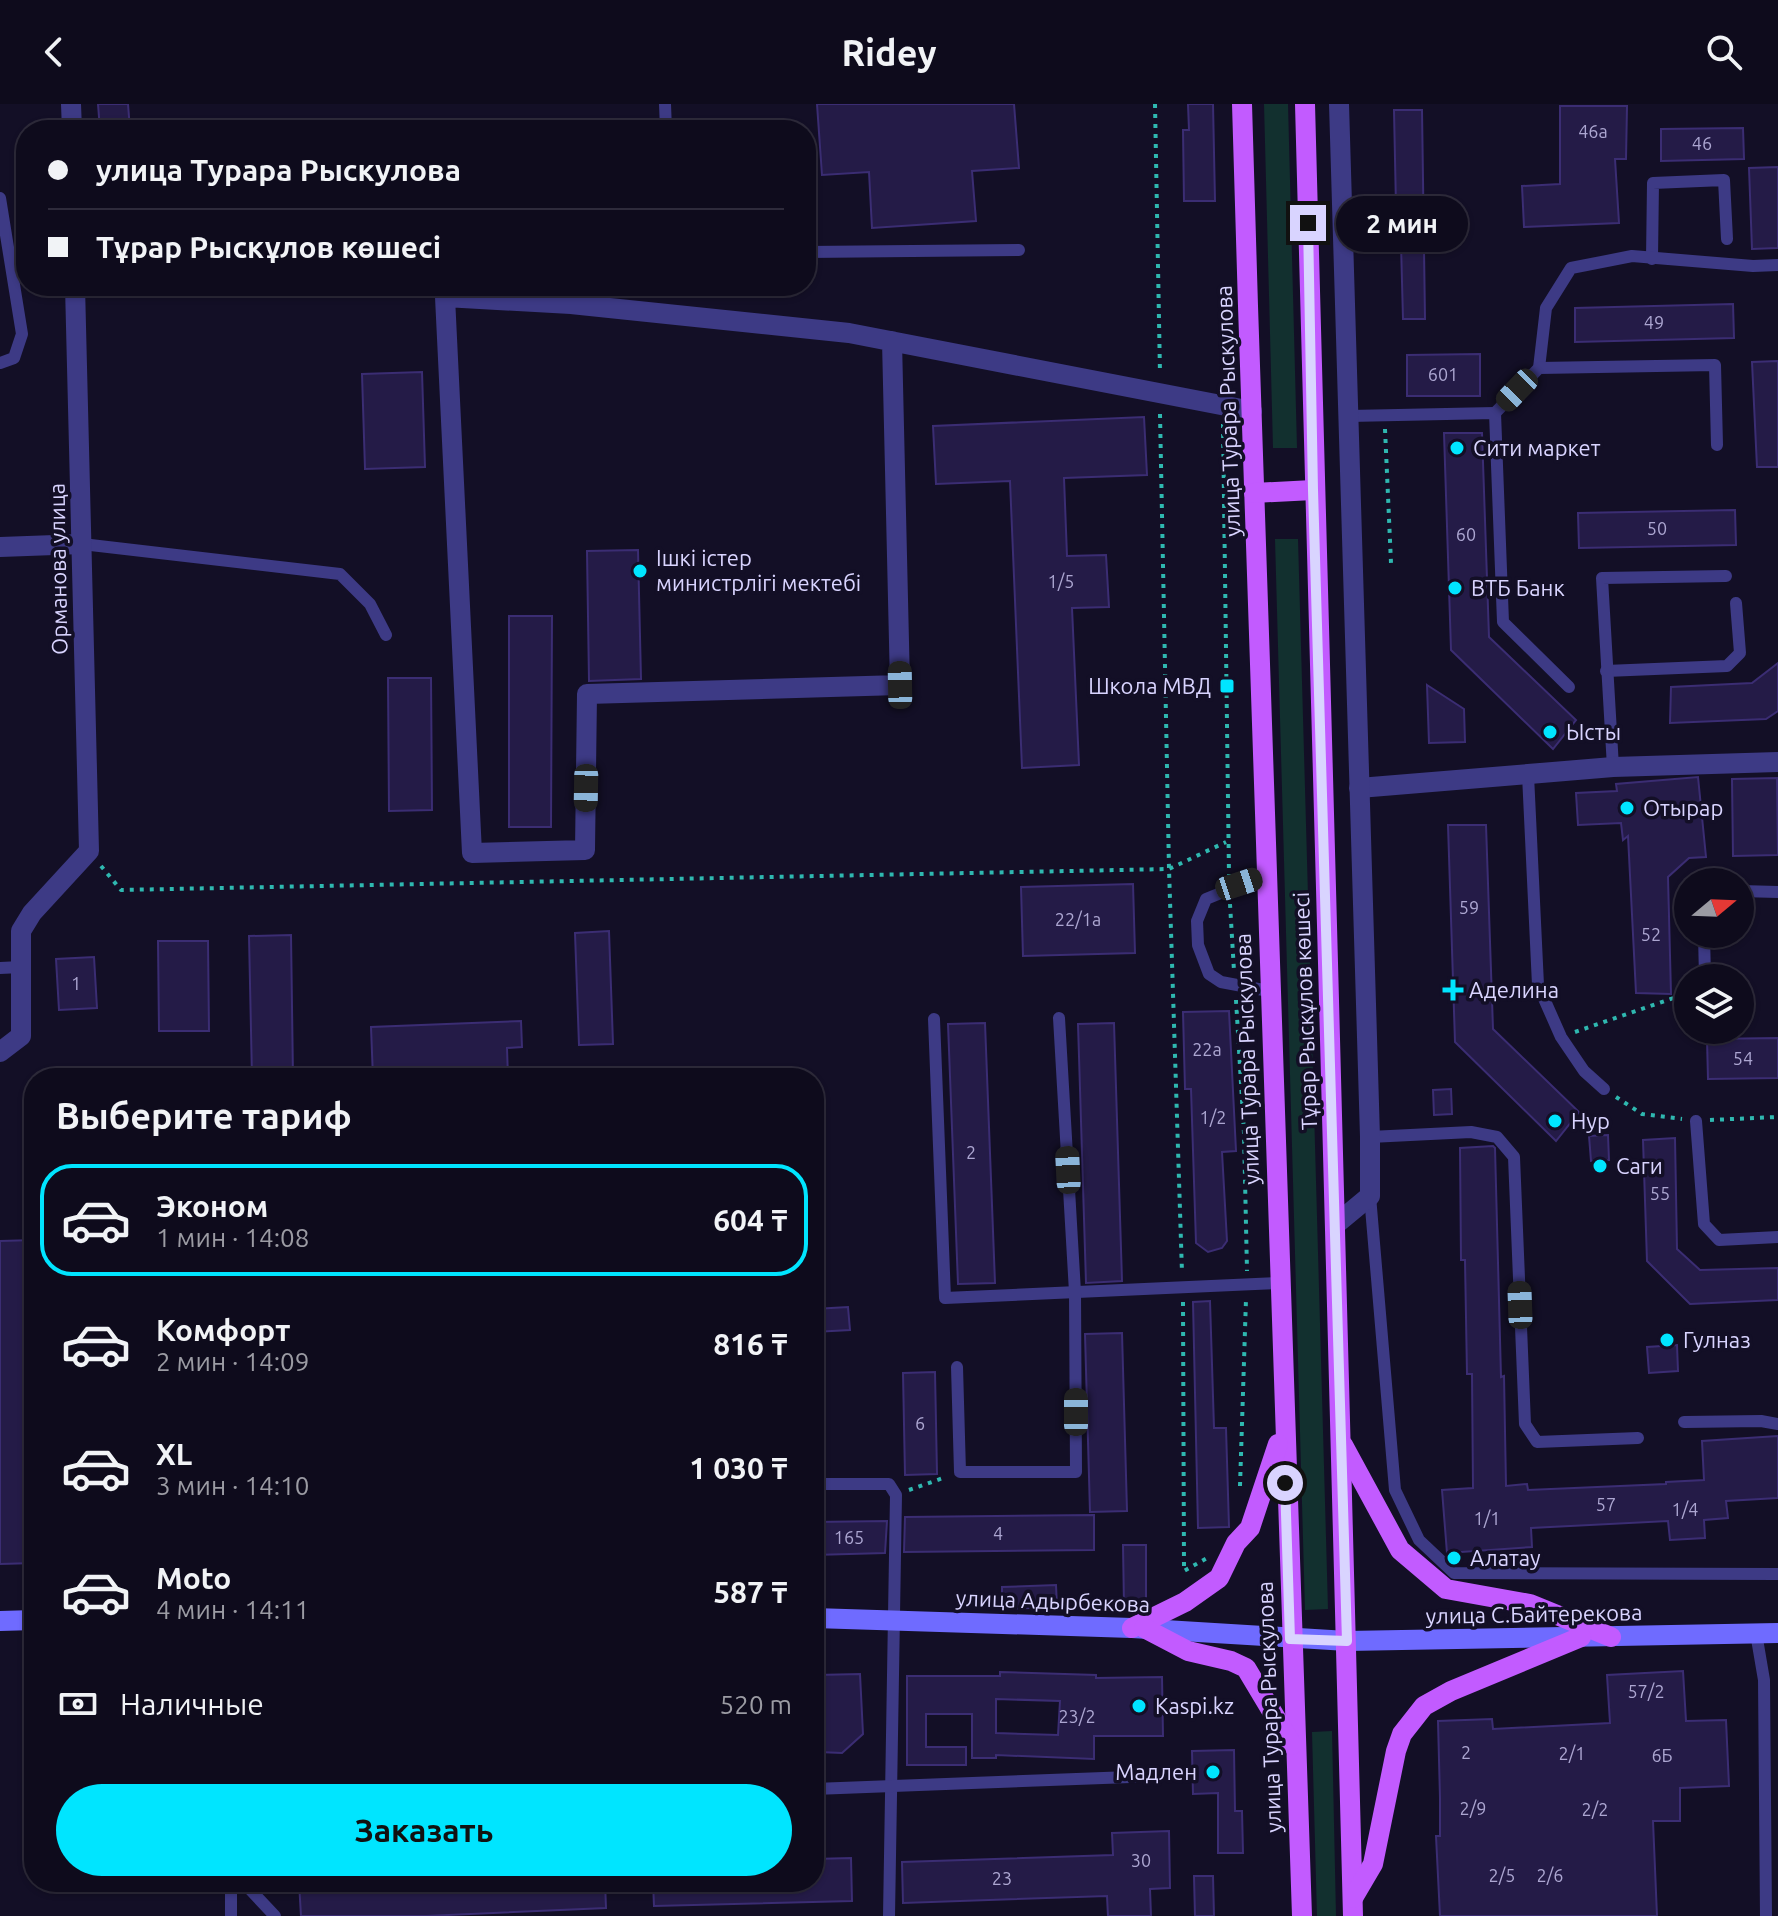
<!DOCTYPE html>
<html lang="ru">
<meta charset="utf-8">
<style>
body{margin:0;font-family:Ubuntu,sans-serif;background:#171425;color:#f1f3f6;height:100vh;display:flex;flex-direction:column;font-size:30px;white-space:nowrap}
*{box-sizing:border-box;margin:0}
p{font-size:26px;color:#9b9ba3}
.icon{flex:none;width:44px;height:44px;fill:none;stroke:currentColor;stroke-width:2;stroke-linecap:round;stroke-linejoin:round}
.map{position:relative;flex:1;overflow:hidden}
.side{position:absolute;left:24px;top:964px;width:800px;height:824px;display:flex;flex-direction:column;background:#0e0b1c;border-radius:32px;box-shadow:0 2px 6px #0004,0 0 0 2px #2e2b3b}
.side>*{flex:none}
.banner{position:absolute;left:16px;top:16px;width:800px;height:176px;border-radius:32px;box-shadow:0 2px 6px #0004,0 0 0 2px #2e2b3b;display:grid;align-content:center;height:176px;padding:0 32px;background:#0e0b1c}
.needle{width:52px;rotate:71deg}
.tools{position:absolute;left:1674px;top:764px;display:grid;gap:16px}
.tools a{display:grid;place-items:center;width:80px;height:80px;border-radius:50%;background:#0e0b1c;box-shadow:0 2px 6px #0004,0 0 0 2px #2e2b3b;font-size:40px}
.end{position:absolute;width:36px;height:36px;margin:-18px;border:10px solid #d9d4ff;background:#111;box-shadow:0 0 0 4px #111}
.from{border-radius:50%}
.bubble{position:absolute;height:56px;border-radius:28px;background:#0e0b1c;box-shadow:0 2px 6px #0004,0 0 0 2px #2e2b3b;font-size:26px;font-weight:700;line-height:56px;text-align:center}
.car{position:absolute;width:24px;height:48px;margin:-24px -12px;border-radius:10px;box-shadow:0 0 6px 2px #0007;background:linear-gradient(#222 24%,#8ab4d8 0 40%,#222 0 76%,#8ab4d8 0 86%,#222 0)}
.banner b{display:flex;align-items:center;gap:28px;height:76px;font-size:30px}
.banner b+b{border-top:2px solid #2e2b3b}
.banner i{width:20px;height:20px;background:#f1f3f6}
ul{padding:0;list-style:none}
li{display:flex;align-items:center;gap:24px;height:112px;margin:0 16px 12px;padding:0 16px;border:4px solid transparent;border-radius:32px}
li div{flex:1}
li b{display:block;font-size:30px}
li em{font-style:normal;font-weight:700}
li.active{border-color:#00e5ff}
li>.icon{width:72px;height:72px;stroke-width:1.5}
h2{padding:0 32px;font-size:36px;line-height:96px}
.pay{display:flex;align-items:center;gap:20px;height:88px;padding:0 32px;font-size:30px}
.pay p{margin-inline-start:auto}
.button{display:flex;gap:16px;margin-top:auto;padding:16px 32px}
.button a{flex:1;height:92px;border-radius:48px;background:#00e5ff;color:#111;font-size:32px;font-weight:700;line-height:92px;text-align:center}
header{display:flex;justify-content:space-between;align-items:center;height:104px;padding:0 32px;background:#0e0b1c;font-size:36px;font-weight:700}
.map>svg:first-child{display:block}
.green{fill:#12302f}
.building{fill:#241b47;stroke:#3b2d73;stroke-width:2;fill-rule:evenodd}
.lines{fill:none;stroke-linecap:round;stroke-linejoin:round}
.path{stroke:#2fb8b0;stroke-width:4;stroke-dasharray:4 6;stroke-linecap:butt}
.service{stroke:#3d3a85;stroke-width:12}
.minor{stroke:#3d3a85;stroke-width:20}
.secondary{stroke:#6f6bff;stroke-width:20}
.primary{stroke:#c25bff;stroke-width:20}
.route{stroke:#d9d4ff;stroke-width:10}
.poi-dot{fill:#00e5ff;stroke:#130f26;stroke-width:3}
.labels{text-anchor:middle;stroke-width:7;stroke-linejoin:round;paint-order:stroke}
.number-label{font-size:18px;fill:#aca6d1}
.street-label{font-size:22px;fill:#d9d4ff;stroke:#130f26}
.poi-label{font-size:22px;fill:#d9d4ff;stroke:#130f26;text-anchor:start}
</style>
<header><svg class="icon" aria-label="back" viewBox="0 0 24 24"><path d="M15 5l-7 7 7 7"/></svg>Ridey<svg class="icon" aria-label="search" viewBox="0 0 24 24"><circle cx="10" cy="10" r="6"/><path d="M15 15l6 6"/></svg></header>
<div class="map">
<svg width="1778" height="1812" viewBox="0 0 1778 1812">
<rect width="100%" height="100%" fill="#130f26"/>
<g class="green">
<path d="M 1264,0 L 1288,0 L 1297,344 L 1273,344 Z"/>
<path d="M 1275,435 L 1298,435 L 1328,1505 L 1305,1506 Z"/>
<path d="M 1332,1627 L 1336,1812 L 1317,1812 L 1312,1628 Z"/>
</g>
<g class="building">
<path d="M 98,0 L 128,0 L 130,26 L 100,26 Z"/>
<path d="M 817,0 L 1014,0 L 1019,64 L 972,67 L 976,117 L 872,124 L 869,68 L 822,71 Z"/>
<path d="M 1188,0 L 1213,0 L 1215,97 L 1184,97 L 1183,26 L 1189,26 Z"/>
<path d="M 1560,2 L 1627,2 L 1626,55 L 1615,55 L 1619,119 L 1524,123 L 1522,82 L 1560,80 Z"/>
<path d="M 1394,6 L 1422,6 L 1425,215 L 1403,215 L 1400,103 L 1396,103 Z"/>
<path d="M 1743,24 L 1744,55 L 1661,57 L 1661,25 Z"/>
<path d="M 1778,63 L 1778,144 L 1752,145 L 1749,64 Z"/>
<path d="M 1733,200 L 1734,234 L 1575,238 L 1575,204 Z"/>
<path d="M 1480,250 L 1480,292 L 1407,292 L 1407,251 Z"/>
<path d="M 1778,257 L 1778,363 L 1757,363 L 1752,258 Z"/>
<path d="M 422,268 L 425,363 L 365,365 L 362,270 Z"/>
<path d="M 1144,313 L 1147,371 L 1064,374 L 1067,452 L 1106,451 L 1109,503 L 1072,504 L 1079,661 L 1022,664 L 1010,377 L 936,380 L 933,322 Z"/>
<path d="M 1444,329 L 1482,329 L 1489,533 L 1576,616 L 1553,645 L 1451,546 Z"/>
<path d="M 1735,406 L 1736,441 L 1579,444 L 1578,409 Z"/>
<path d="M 638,446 L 641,575 L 589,577 L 587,447 Z"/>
<path d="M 509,512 L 552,512 L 551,723 L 509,723 Z"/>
<path d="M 1778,559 L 1778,607 L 1766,615 L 1670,619 L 1671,583 L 1752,579 Z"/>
<path d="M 388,574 L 431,574 L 432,706 L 389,707 Z"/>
<path d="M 1427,581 L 1464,605 L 1465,638 L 1429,639 Z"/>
<path d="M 1698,673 L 1706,753 L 1689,754 L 1668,773 L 1671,890 L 1636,889 L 1628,732 L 1623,736 L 1621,719 L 1578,721 L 1576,689 L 1617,687 L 1616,680 Z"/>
<path d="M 1777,674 L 1778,751 L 1733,752 L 1732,675 Z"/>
<path d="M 1448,721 L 1486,721 L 1493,925 L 1579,1008 L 1556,1037 L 1455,938 Z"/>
<path d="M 1133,780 L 1135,849 L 1023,852 L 1021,783 Z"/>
<path d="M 609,827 L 613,940 L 579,941 L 575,829 Z"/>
<path d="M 291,831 L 293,974 L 252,974 L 249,832 Z"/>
<path d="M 158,837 L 208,837 L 209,927 L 159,927 Z"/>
<path d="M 94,853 L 97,904 L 59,906 L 56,855 Z"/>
<path d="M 1229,907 L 1236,1047 L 1222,1048 L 1227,1137 L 1222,1144 L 1208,1148 L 1196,1139 L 1191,985 L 1185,985 L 1183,908 Z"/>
<path d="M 521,917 L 522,943 L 507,944 L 508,974 L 373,974 L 371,923 Z"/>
<path d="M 985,919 L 995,1179 L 958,1180 L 948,920 Z"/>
<path d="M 1114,919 L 1122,1177 L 1086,1179 L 1078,920 Z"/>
<path d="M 1778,934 L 1778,974 L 1708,975 L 1707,935 Z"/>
<path d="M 1451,985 L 1452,1010 L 1434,1011 L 1433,986 Z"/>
<path d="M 1608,1031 L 1609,1056 L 1591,1057 L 1589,1032 Z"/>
<path d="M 1675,1034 L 1677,1145 L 1700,1166 L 1778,1164 L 1778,1196 L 1690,1200 L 1647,1157 L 1643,1036 Z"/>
<path d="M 1493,1042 L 1495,1044 L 1501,1273 L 1504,1272 L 1506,1382 L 1527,1380 L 1528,1386 L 1666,1380 L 1666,1378 L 1704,1376 L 1702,1337 L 1778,1332 L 1778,1394 L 1726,1397 L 1728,1414 L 1704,1416 L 1705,1434 L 1670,1436 L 1668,1417 L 1531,1424 L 1532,1443 L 1447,1449 L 1442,1386 L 1473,1384 L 1472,1270 L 1467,1270 L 1465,1156 L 1461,1156 L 1460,1044 Z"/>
<path d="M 34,1136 L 34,1459 L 0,1460 L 0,1137 Z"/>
<path d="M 1210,1197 L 1214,1324 L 1226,1324 L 1229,1423 L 1198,1424 L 1193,1198 Z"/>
<path d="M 848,1203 L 850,1226 L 814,1228 L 814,1205 Z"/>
<path d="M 1122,1229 L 1127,1407 L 1090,1408 L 1085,1230 Z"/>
<path d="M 1677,1241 L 1678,1267 L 1649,1269 L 1647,1243 Z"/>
<path d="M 935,1268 L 937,1370 L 905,1371 L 903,1269 Z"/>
<path d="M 1094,1411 L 1094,1446 L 904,1448 L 905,1413 Z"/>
<path d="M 887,1417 L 885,1449 L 814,1451 L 814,1418 Z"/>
<path d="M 1123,1441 L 1146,1441 L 1146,1501 L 1124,1502 Z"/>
<path d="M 1056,1481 L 1057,1503 L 1002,1505 L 1002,1483 Z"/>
<path d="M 1683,1567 L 1686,1617 L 1726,1616 L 1729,1682 L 1680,1684 L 1680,1717 L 1653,1717 L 1657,1812 L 1440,1812 L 1436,1732 L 1440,1732 L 1440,1694 L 1438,1617 L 1492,1615 L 1493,1625 L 1610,1619 L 1607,1571 Z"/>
<path d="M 1000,1568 L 1096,1571 L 1096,1574 L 1162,1573 L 1163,1632 L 1094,1632 L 1094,1655 L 996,1651 L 996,1654 L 972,1654 L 972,1610 L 926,1610 L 926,1643 L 966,1643 L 966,1661 L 907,1661 L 907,1572 L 1000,1572 ZM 996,1595 L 1060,1597 L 1058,1631 L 996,1629 Z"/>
<path d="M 860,1570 L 863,1630 L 842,1649 L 819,1648 L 816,1571 Z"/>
<path d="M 1234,1646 L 1235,1707 L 1242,1707 L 1243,1749 L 1218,1749 L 1218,1689 L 1193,1690 L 1192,1647 Z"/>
<path d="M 1169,1727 L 1170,1784 L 1150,1785 L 1151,1812 L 1108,1812 L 1107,1792 L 903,1799 L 902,1758 L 1113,1751 L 1112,1729 Z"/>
<path d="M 851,1754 L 852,1797 L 654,1802 L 653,1778 L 814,1778 L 814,1755 Z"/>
<path d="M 1194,1772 L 1213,1772 L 1214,1812 L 1195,1812 Z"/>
<path d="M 299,1778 L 605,1778 L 606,1804 L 426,1812 L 301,1812 Z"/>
</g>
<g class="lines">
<g class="path">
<path d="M 1155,0 L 1160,270"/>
<path d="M 1160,310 L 1169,765 L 1182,1169"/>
<path d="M 1223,320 L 1229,771"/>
<path d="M 1385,325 L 1391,459"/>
<path d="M 101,762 L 121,786 L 1169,765 L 1226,738"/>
<path d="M 1230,800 L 1234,867"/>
<path d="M 1236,896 L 1244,1029 L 1247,1167"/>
<path d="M 1575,928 L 1688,889"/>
<path d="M 1616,993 L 1642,1010 L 1682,1015"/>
<path d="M 1710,1016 L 1778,1013"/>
<path d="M 1183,1198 L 1184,1467 L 1207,1454"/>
<path d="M 1240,1382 L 1246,1195"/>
<path d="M 909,1386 L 946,1373"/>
</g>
<g class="service">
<path d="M 665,0 L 666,26"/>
<path d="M 0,94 L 22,230 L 14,254 L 0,259"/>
<path d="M 806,148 L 1019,146"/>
<path d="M 1652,155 L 1653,79 L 1724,76 L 1727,135"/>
<path d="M 1539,264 L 1546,204 L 1571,164 L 1632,152 L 1753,162 L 1778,161"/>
<path d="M 1495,309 L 1539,264 L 1715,261 L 1717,341"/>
<path d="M 1349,312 L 1495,309 L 1503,518 L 1569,583"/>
<path d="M 82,440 L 340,470 L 370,500 L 386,531"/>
<path d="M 1606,567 L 1727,562 L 1740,549 L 1736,499"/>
<path d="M 1613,663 L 1602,474 L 1726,472"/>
<path d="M 1528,671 L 1538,881 L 1561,933 L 1584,967 L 1604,985"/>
<path d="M 1265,771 L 1206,795 L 1197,817 L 1198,841 L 1209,870 L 1221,878 L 1269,887"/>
<path d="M 1740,787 L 1778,788"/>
<path d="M 1704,830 L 1705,874"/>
<path d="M 0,864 L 21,863"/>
<path d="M 934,915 L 945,1194 L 1277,1179"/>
<path d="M 1696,1017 L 1704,1120 L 1719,1136 L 1778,1133"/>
<path d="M 1370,1033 L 1471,1028 L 1497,1033 L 1514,1053 L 1525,1320 L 1537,1338 L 1638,1334"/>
<path d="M 1370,1092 L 1395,1386 L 1419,1436 L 1454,1469 L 1778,1470"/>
<path d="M 957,1263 L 960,1368 L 1076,1368 L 1075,1188 L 1059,914"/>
<path d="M 1684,1318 L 1761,1317 L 1778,1320"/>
<path d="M 814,1380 L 889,1380 L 896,1391 L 889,1812"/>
<path d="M 1756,1529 L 1764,1576 L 1766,1812"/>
<path d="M 814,1685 L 1157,1672"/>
<path d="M 231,1778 L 231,1812"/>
<path d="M 243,1778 L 275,1812"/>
</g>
<g class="minor">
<path d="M 71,0 L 72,26"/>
<path d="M 892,237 L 900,581 L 587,590 L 585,746 L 472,749 L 445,193 L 571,200 L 849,229 L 1252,307"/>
<path d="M 0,443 L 82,440"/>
<path d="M 1359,684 L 1613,663 L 1778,658"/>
<path d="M 0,948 L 21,932 L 21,827 L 32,809 L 89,747 L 75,182"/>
<path d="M 1335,1121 L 1370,1092 L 1370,1033 L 1339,0"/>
</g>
<g class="secondary">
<path d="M 814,1514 L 1132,1524 L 1347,1537 L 1778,1529"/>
<path d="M 0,1517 L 34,1516"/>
</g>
<g class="primary">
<path d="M 1242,0 C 1260,604 1277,1208 1302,1812"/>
<path d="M 1305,0 C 1317,604 1342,1208 1353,1812"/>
<path d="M 1254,389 L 1313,386"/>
<path d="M 1343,1341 L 1400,1446 L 1446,1485 L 1530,1500 L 1611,1533"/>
<path d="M 1132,1524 L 1185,1498 L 1219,1474 L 1236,1439 L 1250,1424 L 1278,1340"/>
<path d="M 1144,1524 L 1188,1547 L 1231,1557 L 1246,1564 L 1292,1641"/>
<path d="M 1353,1794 L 1373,1760 L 1396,1647 L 1402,1630 L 1424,1602 L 1451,1587 L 1581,1533"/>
</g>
</g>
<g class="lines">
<path class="route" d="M 1285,1379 L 1290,1535 L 1347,1537 L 1313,386 L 1308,119"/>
</g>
<g class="poi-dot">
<circle cx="1457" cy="344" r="8"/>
<circle cx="640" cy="467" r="8"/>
<circle cx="1455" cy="484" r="8"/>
<rect x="1219" y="574" width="16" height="16" rx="4"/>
<circle cx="1550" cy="628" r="8"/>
<circle cx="1627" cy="704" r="8"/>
<path d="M1449 874h8v8h8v8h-8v8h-8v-8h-8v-8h8z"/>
<circle cx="1555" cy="1017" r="8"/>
<circle cx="1600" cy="1062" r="8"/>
<circle cx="1667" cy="1236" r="8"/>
<circle cx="1454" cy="1454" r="8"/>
<circle cx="1139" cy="1602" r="8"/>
<circle cx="1213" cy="1668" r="8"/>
</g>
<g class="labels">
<g class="number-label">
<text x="1593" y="34">46а</text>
<text x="1702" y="46">46</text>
<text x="1654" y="225">49</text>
<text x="1443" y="277">601</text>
<text x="1657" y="431">50</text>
<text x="1466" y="437">60</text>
<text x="1061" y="484">1/5</text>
<text x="1469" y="810">59</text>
<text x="1078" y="822">22/1а</text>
<text x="1651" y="837">52</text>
<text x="76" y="886">1</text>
<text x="1207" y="952">22а</text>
<text x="1743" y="961">54</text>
<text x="1213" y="1020">1/2</text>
<text x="971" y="1055">2</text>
<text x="1660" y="1096">55</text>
<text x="920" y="1326">6</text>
<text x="1606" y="1407">57</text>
<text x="1685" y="1412">1/4</text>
<text x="1487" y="1421">1/1</text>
<text x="998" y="1436">4</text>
<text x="849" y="1440">165</text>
<text x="1646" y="1594">57/2</text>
<text x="1077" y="1619">23/2</text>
<text x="1466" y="1655">2</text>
<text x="1572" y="1656">2/1</text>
<text x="1662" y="1658">6Б</text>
<text x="1473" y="1711">2/9</text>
<text x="1595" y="1712">2/2</text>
<text x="1141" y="1763">30</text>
<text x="1502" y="1778">2/5</text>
<text x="1550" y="1778">2/6</text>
<text x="1002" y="1781">23</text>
</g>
<g class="street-label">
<text transform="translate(1228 307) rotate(-92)" y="8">улица Турара Рыскулова</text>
<text transform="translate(58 465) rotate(-91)" y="8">Орманова улица</text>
<text transform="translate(1305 907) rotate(-92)" y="8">Тұрар Рыскұлов көшесі</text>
<text transform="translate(1247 955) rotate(-92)" y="8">улица Турара Рыскулова</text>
<text transform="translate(1053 1497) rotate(2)" y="8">улица Адырбекова</text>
<text transform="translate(1534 1510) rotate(-1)" y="8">улица С.Байтерекова</text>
<text transform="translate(1269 1603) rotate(-92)" y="8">улица Турара Рыскулова</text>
</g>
<g class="poi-label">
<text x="1473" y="352">Сити маркет</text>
<text x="656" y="462">Ішкі істер<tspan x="656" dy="25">министрлігі мектебі</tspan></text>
<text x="1471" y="492">ВТБ Банк</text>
<text x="1211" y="590" text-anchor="end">Школа МВД</text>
<text x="1566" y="636">Ысты</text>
<text x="1643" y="712">Отырар</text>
<text x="1469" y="894">Аделина</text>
<text x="1571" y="1025">Нур</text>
<text x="1616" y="1070">Саги</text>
<text x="1683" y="1244">Гулназ</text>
<text x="1470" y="1462">Алатау</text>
<text x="1155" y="1610">Kaspi.kz</text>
<text x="1197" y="1676" text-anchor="end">Мадлен</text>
</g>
</g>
</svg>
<div class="tools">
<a><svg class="needle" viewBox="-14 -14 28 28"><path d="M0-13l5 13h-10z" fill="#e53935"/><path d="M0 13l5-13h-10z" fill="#9b9ba3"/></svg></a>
<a><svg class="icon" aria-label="layers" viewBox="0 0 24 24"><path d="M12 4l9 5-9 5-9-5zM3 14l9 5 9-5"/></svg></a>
</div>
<i class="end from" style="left:1285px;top:1379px"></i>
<i class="end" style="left:1308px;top:119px"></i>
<div class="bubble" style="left:1336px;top:92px;width:132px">2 мин</div>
<i class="car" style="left:1517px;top:286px;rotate:224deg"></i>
<i class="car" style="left:900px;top:581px;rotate:359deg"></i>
<i class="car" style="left:586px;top:684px;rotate:181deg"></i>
<i class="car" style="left:1239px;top:780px;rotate:72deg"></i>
<i class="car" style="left:1068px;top:1066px;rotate:357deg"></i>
<i class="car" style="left:1520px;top:1201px;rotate:358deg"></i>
<i class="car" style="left:1076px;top:1308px;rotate:0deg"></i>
<div class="banner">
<b><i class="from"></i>улица Турара Рыскулова</b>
<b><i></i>Тұрар Рыскұлов көшесі</b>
</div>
<section class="side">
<h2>Выберите тариф</h2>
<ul>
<li class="active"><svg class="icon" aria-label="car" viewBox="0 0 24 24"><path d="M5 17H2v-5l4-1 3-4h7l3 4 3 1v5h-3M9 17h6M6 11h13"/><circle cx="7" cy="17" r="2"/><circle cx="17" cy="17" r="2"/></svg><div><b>Эконом</b><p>1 мин · 14:08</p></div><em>604 ₸</em></li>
<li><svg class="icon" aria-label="car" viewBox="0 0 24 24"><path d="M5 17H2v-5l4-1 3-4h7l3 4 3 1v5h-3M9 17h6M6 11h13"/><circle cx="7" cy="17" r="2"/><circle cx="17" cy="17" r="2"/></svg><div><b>Комфорт</b><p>2 мин · 14:09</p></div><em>816 ₸</em></li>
<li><svg class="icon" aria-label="car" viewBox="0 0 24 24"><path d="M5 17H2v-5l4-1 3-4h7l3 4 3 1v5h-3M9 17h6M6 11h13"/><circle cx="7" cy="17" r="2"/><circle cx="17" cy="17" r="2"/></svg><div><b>XL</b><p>3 мин · 14:10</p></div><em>1 030 ₸</em></li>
<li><svg class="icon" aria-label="car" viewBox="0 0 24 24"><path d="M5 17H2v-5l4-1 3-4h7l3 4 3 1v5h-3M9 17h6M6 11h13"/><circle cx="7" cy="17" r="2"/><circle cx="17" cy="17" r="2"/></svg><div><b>Moto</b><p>4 мин · 14:11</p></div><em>587 ₸</em></li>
</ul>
<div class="pay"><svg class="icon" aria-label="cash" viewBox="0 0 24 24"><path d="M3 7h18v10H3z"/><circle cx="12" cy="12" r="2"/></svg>Наличные<p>520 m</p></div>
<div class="button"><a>Заказать</a></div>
</section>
</div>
